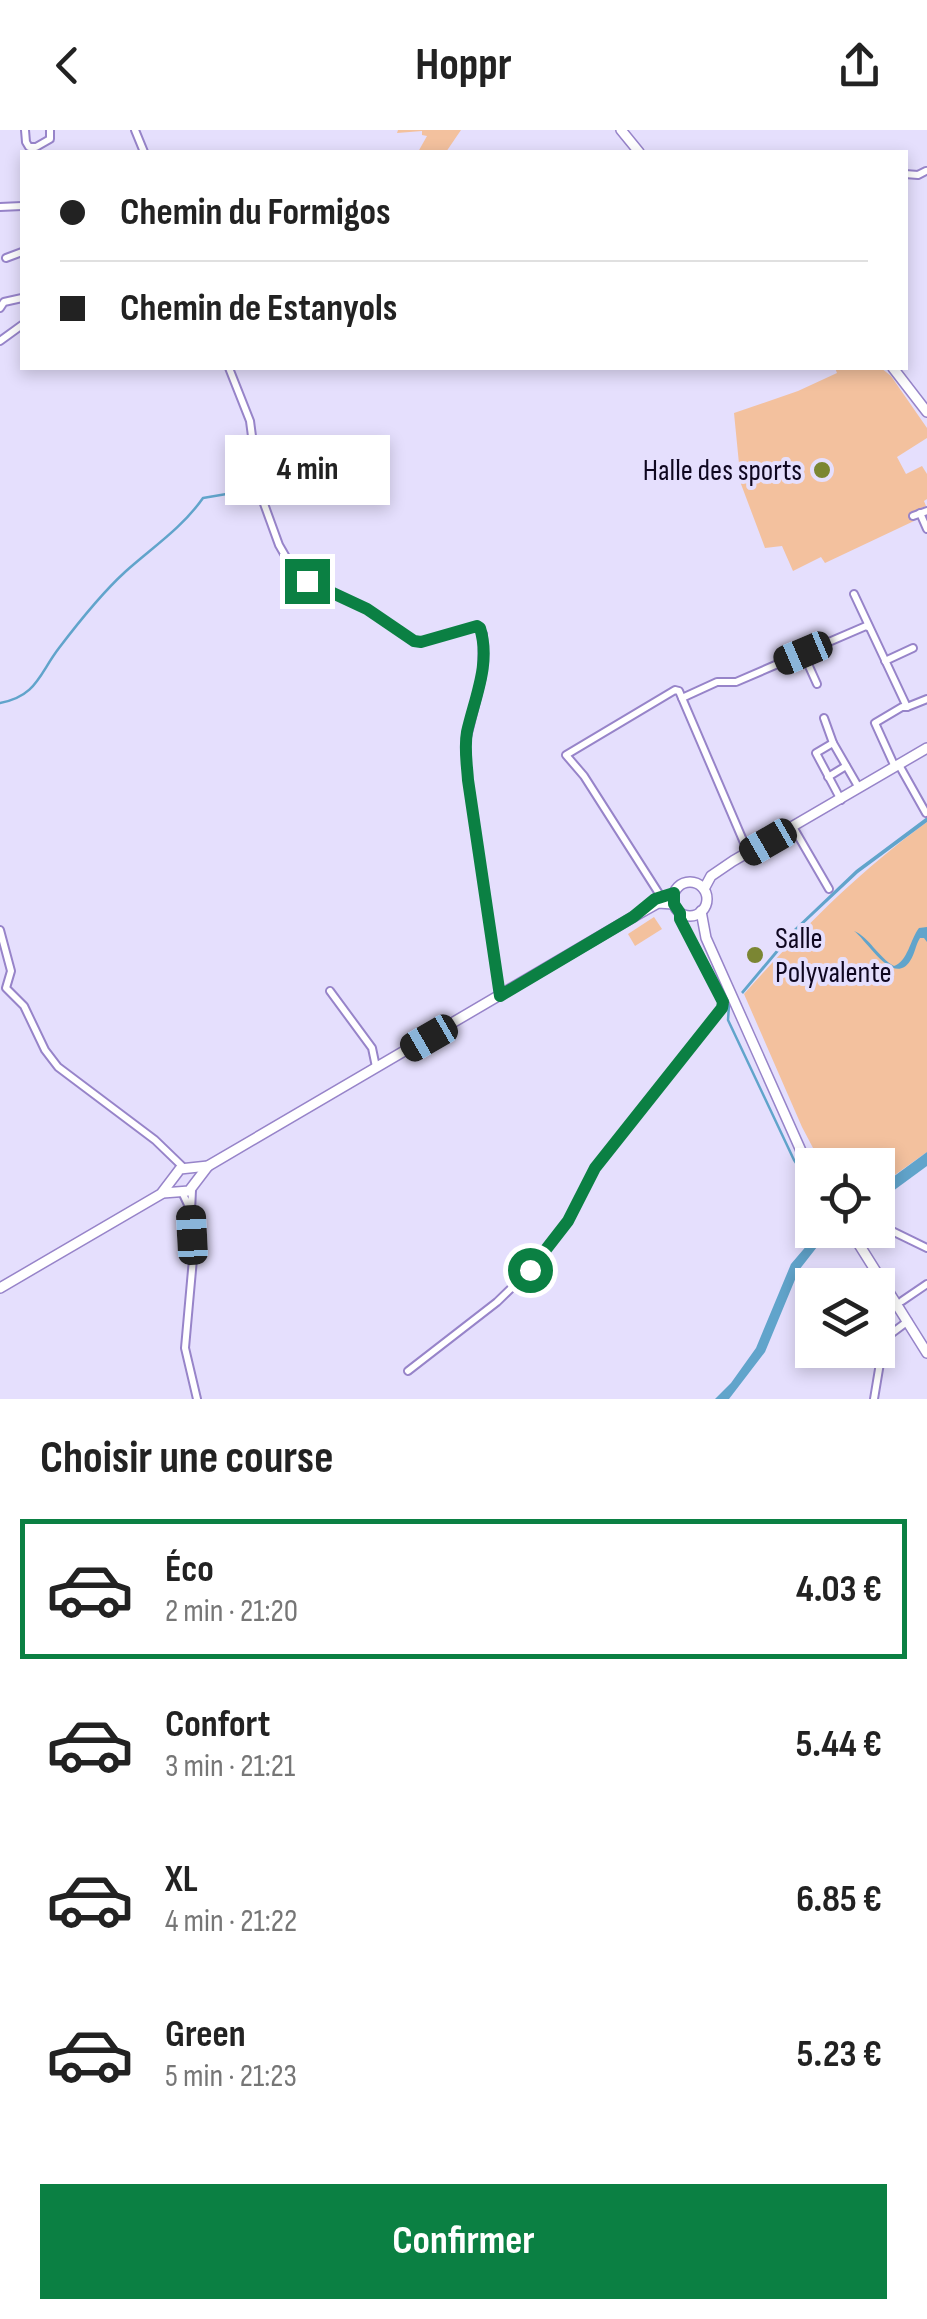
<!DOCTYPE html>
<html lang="fr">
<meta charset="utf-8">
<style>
body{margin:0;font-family:"Sofia Sans Condensed",sans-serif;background:#f6f6f6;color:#222;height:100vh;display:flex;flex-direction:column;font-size:38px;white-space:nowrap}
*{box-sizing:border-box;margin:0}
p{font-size:32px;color:#767676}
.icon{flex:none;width:55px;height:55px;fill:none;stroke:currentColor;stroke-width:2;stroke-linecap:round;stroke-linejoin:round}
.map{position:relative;height:1269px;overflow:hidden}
.details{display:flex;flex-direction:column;background:#fff;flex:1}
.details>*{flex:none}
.banner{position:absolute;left:20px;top:20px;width:888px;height:220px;border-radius:0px;box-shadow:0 5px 15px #0003;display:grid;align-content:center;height:220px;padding:0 40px;background:#fff}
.fabs{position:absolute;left:795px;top:1018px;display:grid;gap:20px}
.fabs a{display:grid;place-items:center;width:100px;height:100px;border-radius:0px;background:#fff;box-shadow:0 5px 15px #0003;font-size:50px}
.end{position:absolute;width:45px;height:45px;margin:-22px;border:12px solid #0b8043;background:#fff;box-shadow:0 0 0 5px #fff}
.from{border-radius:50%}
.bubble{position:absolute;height:70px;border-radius:0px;background:#fff;box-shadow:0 5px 15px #0003;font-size:32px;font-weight:700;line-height:70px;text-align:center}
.car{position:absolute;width:30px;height:60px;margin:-30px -15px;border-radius:12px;box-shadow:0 0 8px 2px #0007;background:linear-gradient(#222 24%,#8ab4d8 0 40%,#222 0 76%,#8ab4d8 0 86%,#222 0)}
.banner b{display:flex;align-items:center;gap:35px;height:95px;font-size:38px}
.banner b+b{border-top:2px solid #e0e0e0}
.banner i{width:25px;height:25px;background:#222}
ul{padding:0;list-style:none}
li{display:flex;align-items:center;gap:30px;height:140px;margin:0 20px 15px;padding:0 20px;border:5px solid transparent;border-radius:0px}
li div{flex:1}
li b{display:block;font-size:38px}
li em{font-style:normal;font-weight:700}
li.current{border-color:#0b8043}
li>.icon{width:90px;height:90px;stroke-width:1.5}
h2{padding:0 40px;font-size:45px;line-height:120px}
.cta{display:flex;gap:20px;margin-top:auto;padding:20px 40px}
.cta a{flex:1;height:115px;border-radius:0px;background:#0b8043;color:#fff;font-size:40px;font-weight:700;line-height:115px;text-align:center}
header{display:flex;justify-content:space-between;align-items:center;height:130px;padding:0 40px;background:#fff;font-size:45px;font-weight:700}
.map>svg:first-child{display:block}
.green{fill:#f3c19e}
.water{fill:#61a4cb}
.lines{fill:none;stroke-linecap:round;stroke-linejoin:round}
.stream{stroke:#61a4cb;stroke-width:2.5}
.minor-casing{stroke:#9784c9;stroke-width:10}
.secondary-casing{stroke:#9784c9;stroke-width:12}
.minor{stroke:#fff;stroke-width:6}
.secondary{stroke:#fff;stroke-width:9}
.route{stroke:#0b8043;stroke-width:12}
.poi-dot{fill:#7b8633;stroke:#e5dffd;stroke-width:4}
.labels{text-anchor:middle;stroke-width:8;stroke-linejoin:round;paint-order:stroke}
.poi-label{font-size:30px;fill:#0f0720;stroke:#e5dffd;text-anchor:end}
</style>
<header><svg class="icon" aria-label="back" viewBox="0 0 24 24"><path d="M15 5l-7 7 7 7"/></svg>Hoppr<svg class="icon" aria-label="share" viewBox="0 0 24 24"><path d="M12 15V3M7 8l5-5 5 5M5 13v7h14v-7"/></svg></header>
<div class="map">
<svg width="927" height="1269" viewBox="0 0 927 1269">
<rect width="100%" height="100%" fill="#e5dffd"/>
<g class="green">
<path d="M 398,0 L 461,0 L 446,22 L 418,22 L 427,6 L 422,5 L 422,1 L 397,3 Z"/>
<path d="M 835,238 L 881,238 L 891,246 L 927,298 L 927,308 L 897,327 L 906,344 L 922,336 L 927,344 L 927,369 L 924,371 L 926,376 L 911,382 L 914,391 L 825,433 L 821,427 L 793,441 L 782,416 L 765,418 L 741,354 L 734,283 L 798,261 L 837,243 Z"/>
<path d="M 927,692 L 927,1022 L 878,1057 L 878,1035 L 822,1035 L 802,997 L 744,864 C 802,799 856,744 927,692 Z"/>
<path d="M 654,787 L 662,799 L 635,816 L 628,804 Z"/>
</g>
<g class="water">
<path d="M 927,687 L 927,692 L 858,743 L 796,801 L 743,864 L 741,862 L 793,800 L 856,740 Z"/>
<path d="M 927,797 L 927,812 L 924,808 L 920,808 C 915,816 915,824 910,831 C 893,857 867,810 854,801 C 869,807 878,827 894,836 C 908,831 910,810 919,798 Z"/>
<path d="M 927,1022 L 927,1036 L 878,1072 L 878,1058 Z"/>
<path d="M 820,1100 L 840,1100 L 817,1117 L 799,1140 L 765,1222 L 729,1269 L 715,1269 L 731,1253 L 756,1218 L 791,1134 Z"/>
</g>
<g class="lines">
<g class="stream">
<path d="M 0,573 C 37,566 39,544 59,518 C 78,493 102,463 125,442 C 153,417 182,398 203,368 L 256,359"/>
<path d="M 729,875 L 728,890 L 794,1030 L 812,1056"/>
</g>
<defs>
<g id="minor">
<path d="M 25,0 L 26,12 L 29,17 L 36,17 L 50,9 L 50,0"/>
<path d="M 135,0 L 144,22"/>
<path d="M 905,44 L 918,45 L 926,41"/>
<path d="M 0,77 L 22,76"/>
<path d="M 6,128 L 22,122"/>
<path d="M 0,178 L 4,172 L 22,168"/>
<path d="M 0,211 L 22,195"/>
<path d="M 229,238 L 250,291 L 259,360 L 279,415 L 294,441 L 307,451 L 367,479 L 414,511 L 421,512 L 477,496 L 483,504 L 482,547 L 465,615 L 468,650 L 500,866"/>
<path d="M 920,383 L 927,399"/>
<path d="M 913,386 L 927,381"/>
<path d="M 854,464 L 907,577 L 927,569"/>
<path d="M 803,523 L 817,554"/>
<path d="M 885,531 L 913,518"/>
<path d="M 682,568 L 717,552 L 736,552 L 866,496 L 868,497"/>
<path d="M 824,588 L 833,613 L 859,658"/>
<path d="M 833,613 L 816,623 L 841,670"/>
<path d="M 899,635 L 926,683"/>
<path d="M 895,637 L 875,593 L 902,577 L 907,577"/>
<path d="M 828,647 L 846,636"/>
<path d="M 793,697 L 829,759"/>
<path d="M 665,773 L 584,646 L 566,625 L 675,560 L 679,561 L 748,722"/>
<path d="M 0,800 L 11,841 L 6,858 L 24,876 L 45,920 L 58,937 L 155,1010 L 184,1038"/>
<path d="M 330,861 L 372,918 L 376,937"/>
<path d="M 182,1062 L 191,1081 L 192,1060"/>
<path d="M 191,1081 L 193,1129 L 185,1218 L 197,1269"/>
<path d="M 872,1112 L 892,1101 L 927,1118"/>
<path d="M 902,1171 L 927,1154"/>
<path d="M 408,1241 L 497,1172 L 530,1140 L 568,1091 L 595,1038 L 722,878 L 723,872 L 720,864 L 680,789 L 680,783"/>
<path d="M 874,1269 L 884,1209 L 908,1191"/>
</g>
<g id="secondary">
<path d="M 621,0 L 639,22"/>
<path d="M 893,238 L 927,282"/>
<circle cx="690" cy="769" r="17"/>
<path d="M 704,759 L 711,746 L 733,731 L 927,618"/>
<path d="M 701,781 L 706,808 L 802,1023 L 812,1040"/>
<path d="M 163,1063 L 189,1061 L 208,1036"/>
<path d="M 850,1100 L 927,1223"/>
<path d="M 0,1158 L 161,1064 L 180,1039 L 208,1036 L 633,787 L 658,773 L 673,774"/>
</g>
</defs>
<use href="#minor" class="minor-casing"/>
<use href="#secondary" class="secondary-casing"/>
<use href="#minor" class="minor"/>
<use href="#secondary" class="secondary"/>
</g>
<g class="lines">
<path class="route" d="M 307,451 L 367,479 L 414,511 L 421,512 L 477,496 L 480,498 C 491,533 475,567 467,602 C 464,618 467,634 468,650 L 500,866 L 633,787 L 655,769 L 674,763 L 674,774 L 680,783 L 680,789 L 723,872 L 722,878 L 595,1038 L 568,1091 L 530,1140"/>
</g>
<g class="poi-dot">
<circle cx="822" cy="340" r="10"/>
<circle cx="755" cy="825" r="10"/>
</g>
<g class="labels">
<g class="poi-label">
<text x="802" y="350">Halle des sports</text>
<text x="775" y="818" text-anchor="start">Salle<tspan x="775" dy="34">Polyvalente</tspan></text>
</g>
</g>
</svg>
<div class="fabs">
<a><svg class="icon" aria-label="locate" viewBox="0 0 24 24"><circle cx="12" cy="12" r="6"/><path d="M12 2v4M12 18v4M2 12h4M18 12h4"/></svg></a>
<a><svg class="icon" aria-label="layers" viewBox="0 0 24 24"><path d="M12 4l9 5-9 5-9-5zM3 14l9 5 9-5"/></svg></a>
</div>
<i class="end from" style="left:530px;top:1140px"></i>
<i class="end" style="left:307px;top:451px"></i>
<div class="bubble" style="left:225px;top:305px;width:165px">4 min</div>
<i class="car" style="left:803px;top:523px;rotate:247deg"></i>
<i class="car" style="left:768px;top:712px;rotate:240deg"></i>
<i class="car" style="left:429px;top:908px;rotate:240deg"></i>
<i class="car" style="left:192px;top:1105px;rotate:357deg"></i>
<div class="banner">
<b><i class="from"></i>Chemin du Formigos</b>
<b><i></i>Chemin de Estanyols</b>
</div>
</div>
<section class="details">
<h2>Choisir une course</h2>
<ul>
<li class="current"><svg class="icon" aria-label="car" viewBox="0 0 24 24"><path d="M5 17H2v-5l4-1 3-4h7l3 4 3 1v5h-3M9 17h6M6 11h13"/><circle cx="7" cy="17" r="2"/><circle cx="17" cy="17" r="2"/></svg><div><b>Éco</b><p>2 min · 21:20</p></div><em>4.03 €</em></li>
<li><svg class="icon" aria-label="car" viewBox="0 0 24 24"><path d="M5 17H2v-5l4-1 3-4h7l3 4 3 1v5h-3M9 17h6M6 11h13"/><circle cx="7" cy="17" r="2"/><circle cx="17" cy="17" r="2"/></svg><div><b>Confort</b><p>3 min · 21:21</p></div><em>5.44 €</em></li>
<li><svg class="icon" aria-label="car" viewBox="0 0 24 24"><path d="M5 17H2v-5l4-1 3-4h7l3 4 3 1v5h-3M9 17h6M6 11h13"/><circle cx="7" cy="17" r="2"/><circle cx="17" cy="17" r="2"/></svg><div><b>XL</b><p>4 min · 21:22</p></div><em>6.85 €</em></li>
<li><svg class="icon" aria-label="car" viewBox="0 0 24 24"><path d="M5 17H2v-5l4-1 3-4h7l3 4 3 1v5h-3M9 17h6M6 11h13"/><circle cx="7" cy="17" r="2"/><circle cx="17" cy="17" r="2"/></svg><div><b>Green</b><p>5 min · 21:23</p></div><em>5.23 €</em></li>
</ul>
<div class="cta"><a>Confirmer</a></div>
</section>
